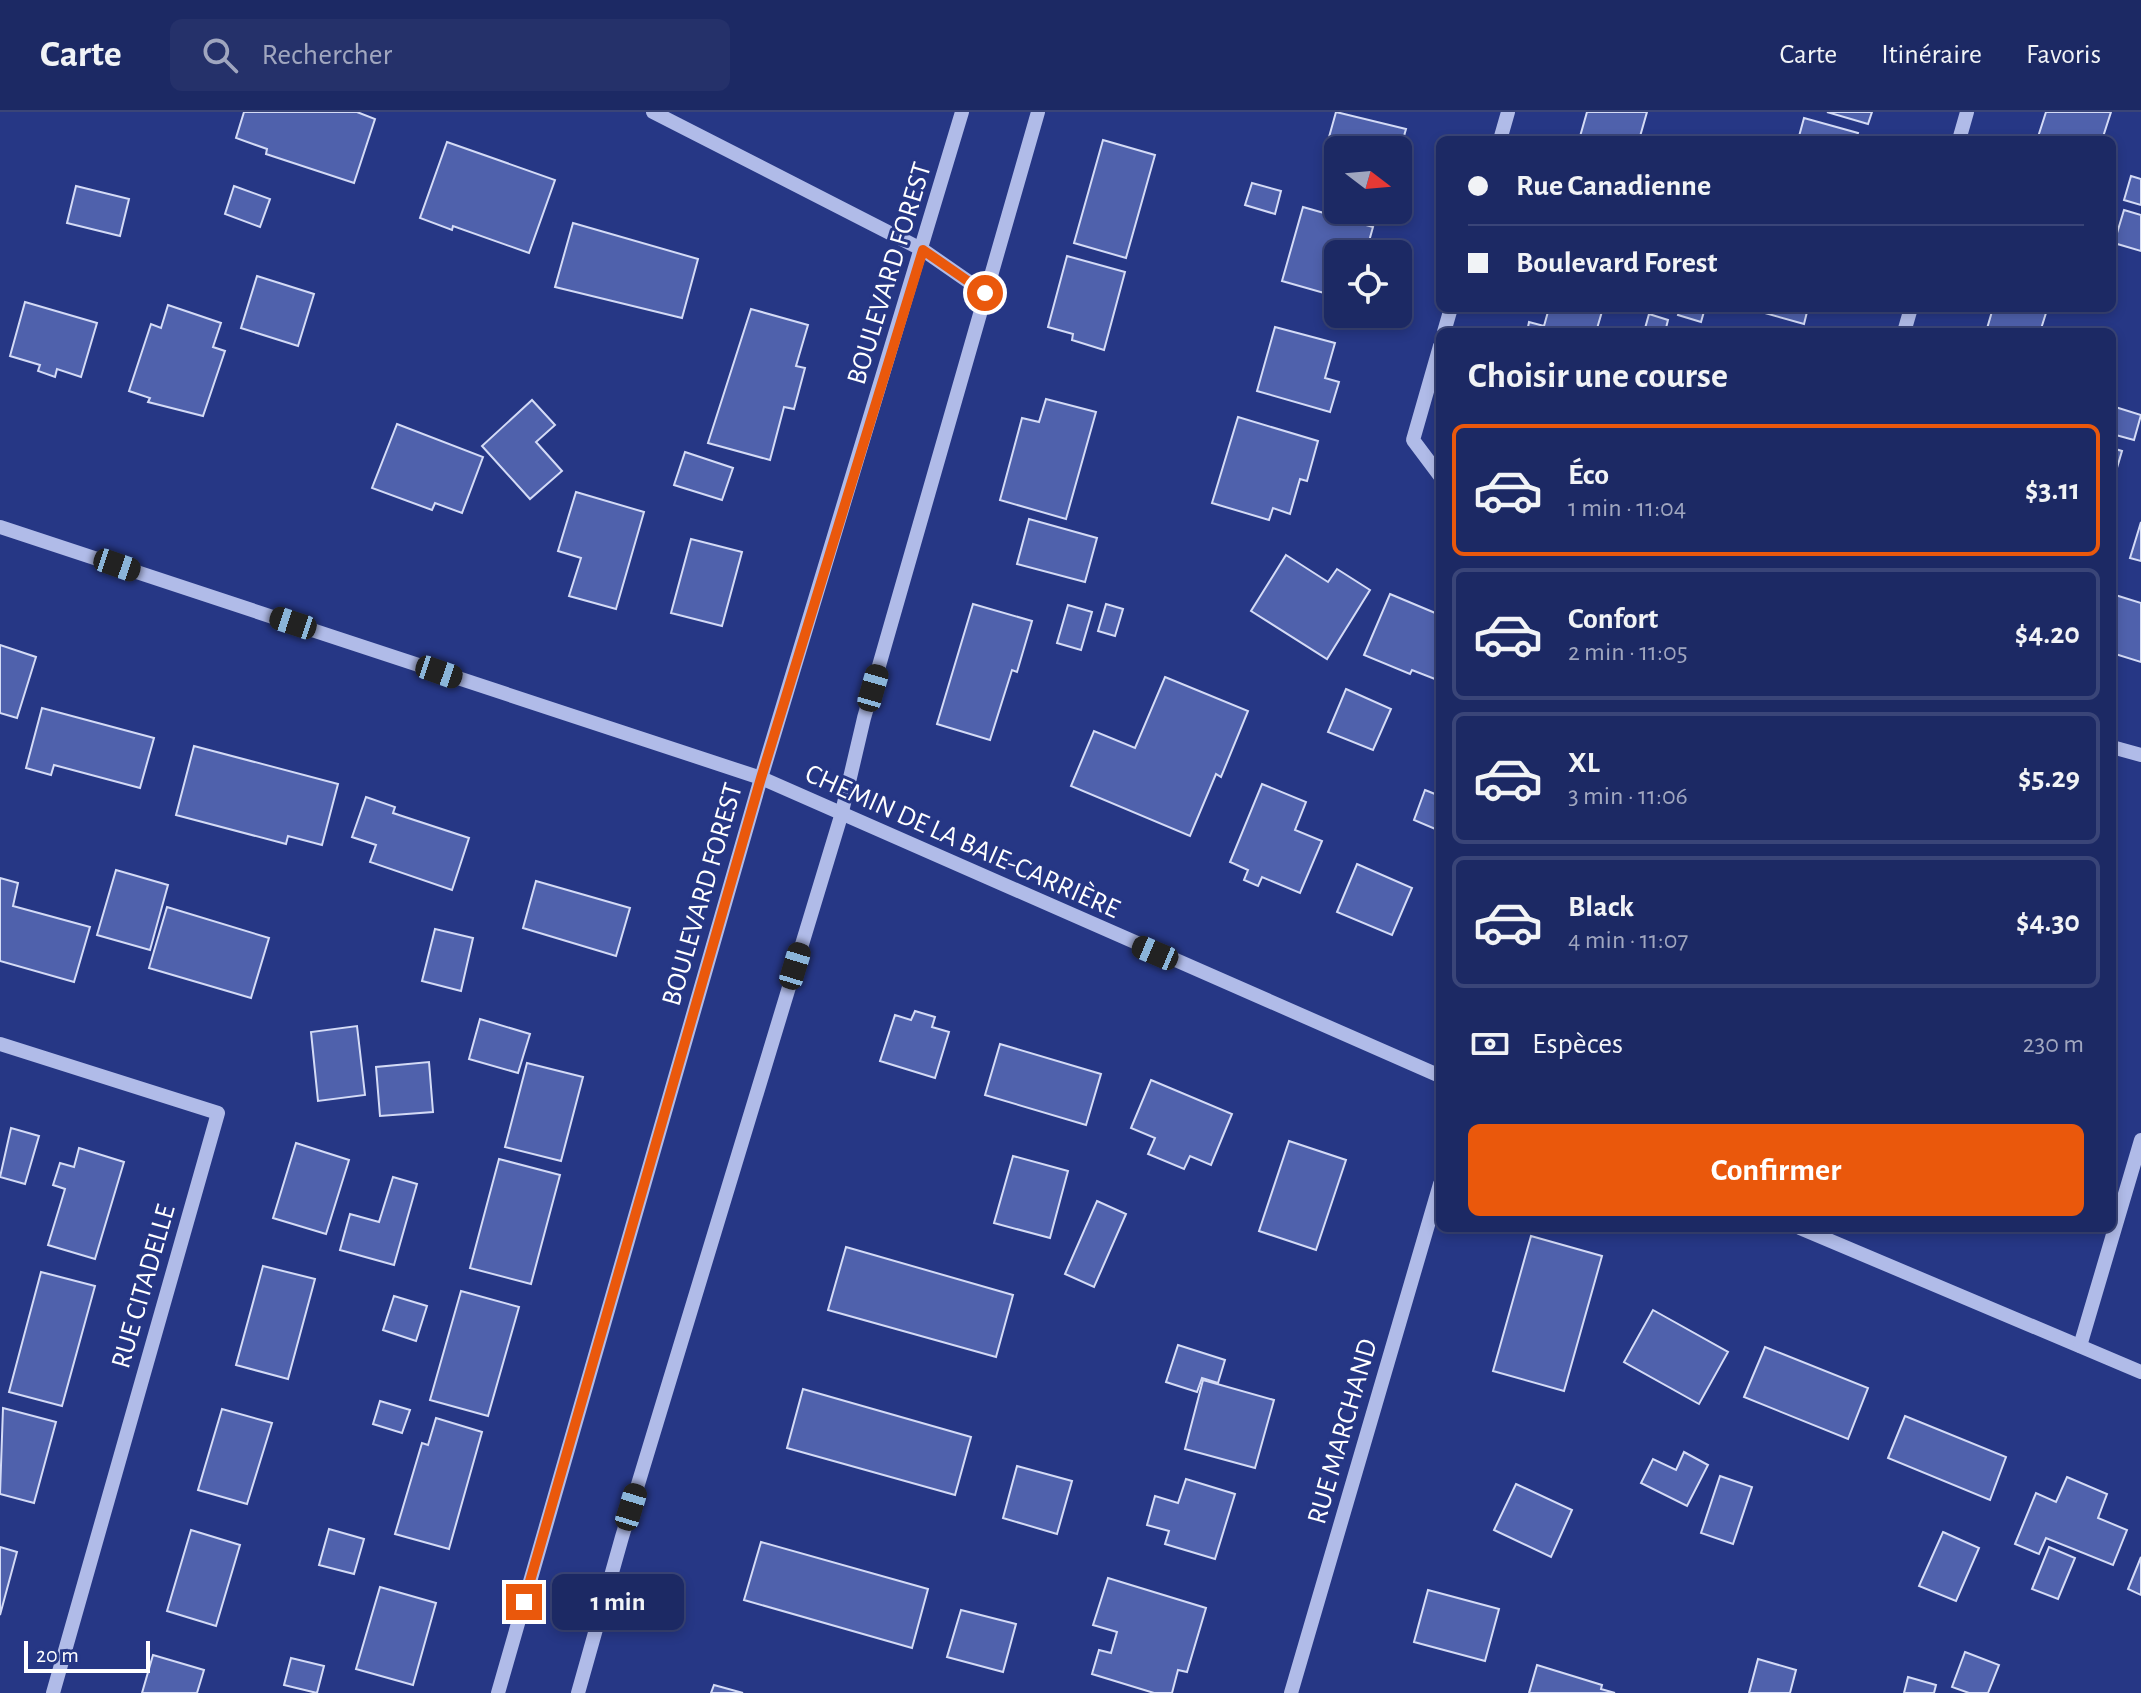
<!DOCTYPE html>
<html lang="fr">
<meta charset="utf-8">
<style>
body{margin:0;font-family:"Alegreya Sans",sans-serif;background:#25316a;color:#f1f3f6;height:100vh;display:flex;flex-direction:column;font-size:30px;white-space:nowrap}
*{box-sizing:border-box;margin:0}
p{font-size:26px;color:#a0a6bf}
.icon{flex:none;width:44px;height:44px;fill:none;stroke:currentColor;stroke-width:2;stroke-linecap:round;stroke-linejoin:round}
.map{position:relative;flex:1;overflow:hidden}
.details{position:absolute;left:1436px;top:216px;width:680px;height:904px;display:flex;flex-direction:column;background:#1c2964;border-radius:12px;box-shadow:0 4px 12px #0003,0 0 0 2px #3a4578}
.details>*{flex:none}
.banner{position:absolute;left:1436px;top:24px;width:680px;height:176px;border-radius:12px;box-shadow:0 4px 12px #0003,0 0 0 2px #3a4578;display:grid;align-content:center;height:176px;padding:0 32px;background:#1c2964}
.needle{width:52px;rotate:106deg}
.buttons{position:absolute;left:1324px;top:24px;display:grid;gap:16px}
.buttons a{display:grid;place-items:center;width:88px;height:88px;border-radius:12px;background:#1c2964;box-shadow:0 4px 12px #0003,0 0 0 2px #3a4578;font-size:40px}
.scale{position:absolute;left:24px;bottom:20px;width:126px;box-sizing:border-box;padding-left:8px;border:4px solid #fff;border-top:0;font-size:22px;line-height:28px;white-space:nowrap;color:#fff;-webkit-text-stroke:6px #263785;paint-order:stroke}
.end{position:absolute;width:36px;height:36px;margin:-18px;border:10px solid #ea580c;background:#fff;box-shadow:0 0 0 4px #fff}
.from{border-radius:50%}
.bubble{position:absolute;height:56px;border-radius:12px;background:#1c2964;box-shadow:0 4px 12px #0003,0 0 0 2px #3a4578;font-size:26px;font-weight:700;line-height:56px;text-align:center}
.car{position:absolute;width:24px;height:48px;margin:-24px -12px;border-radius:10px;box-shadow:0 0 6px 2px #0007;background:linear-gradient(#222 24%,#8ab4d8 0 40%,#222 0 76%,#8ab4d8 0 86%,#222 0)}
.banner b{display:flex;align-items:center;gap:28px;height:76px;font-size:30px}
.banner b+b{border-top:2px solid #3a4578}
.banner i{width:20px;height:20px;background:#f1f3f6}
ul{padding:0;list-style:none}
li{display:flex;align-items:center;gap:24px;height:132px;margin:0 16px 12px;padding:0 16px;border:4px solid #3a4578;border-radius:12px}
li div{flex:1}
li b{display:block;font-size:30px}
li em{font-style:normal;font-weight:700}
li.on{border-color:#ea580c}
li>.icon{width:72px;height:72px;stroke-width:1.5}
h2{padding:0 32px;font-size:36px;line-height:96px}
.pay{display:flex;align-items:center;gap:20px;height:88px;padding:0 32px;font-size:30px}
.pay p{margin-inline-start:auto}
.action{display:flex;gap:16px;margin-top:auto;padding:16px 32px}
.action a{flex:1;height:92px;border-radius:12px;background:#ea580c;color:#fff;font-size:32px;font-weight:700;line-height:92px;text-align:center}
header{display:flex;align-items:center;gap:48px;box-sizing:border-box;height:112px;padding:0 40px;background:#1c2964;border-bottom:2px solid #3a4578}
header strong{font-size:38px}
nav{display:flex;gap:44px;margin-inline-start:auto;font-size:28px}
.search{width:560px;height:72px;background:#25316a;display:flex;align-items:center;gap:20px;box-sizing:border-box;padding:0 28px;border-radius:12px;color:#a0a6bf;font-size:30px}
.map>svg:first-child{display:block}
.building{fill:#4f61ac;stroke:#d4dbf6;stroke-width:2}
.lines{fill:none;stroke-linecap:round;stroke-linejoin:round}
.minor{stroke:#b0bbe8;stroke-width:14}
.route{stroke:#ea580c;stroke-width:10}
.labels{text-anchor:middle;stroke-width:6;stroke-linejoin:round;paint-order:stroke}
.street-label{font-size:28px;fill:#fff;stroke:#263785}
</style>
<header>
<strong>Carte</strong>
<div class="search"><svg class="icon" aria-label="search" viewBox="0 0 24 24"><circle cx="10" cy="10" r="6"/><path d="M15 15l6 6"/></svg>Rechercher</div>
<nav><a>Carte</a><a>Itinéraire</a><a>Favoris</a></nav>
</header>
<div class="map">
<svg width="2141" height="1581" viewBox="0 0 2141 1581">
<rect width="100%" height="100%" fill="#263785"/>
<g class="building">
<path d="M 244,0 L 357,0 L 375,7 L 354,71 L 266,42 L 267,37 L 236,26 Z"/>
<path d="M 1336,0 L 1406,17 L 1398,45 L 1398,38 L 1346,38 L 1348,31 L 1329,25 Z"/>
<path d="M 1587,0 L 1647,0 L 1639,28 L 1579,28 Z"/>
<path d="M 1827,0 L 1872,0 L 1868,12 Z"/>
<path d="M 2046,0 L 2111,0 L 2102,28 L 2037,28 Z"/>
<path d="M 1804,6 L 1858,21 L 1856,28 L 1798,28 Z"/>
<path d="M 1103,28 L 1155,43 L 1126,146 L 1074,131 Z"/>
<path d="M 447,30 L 555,68 L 529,141 L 453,114 L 452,118 L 420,106 Z"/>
<path d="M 2131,64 L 2141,67 L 2141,93 L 2124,88 Z"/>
<path d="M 1252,71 L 1281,79 L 1275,102 L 1245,93 Z"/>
<path d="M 76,74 L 129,87 L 120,124 L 67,111 Z"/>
<path d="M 234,74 L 270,87 L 260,115 L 225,102 Z"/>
<path d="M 1303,95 L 1373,115 L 1366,140 L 1338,142 L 1338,185 L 1282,169 Z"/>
<path d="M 2124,98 L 2141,103 L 2141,139 L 2114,131 Z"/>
<path d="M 573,111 L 698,147 L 682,206 L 555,175 Z"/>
<path d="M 1067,144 L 1125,160 L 1104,238 L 1072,228 L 1073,222 L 1048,215 Z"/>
<path d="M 257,164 L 314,182 L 298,234 L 241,216 Z"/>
<path d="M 25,190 L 97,211 L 81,265 L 57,257 L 55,265 L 38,259 L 40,253 L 10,244 Z"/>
<path d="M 168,193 L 221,211 L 213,235 L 225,239 L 203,304 L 148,290 L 150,286 L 129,279 L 151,212 L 161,216 Z"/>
<path d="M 1549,196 L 1603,196 L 1596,220 L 1527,220 L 1529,210 L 1544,214 Z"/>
<path d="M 1680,196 L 1705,196 L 1701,210 L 1678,203 Z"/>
<path d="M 1747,196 L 1808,196 L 1804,212 Z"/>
<path d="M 1993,196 L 2028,196 L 2046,201 L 2040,220 L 1986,220 Z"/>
<path d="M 751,197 L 808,213 L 796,254 L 805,256 L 794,297 L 784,295 L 770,348 L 708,331 Z"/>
<path d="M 1649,202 L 1668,208 L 1665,220 L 1644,220 Z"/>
<path d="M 1275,215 L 1335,231 L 1325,266 L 1339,270 L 1330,300 L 1257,279 Z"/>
<path d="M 1046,287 L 1096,300 L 1066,407 L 1000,388 L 1022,306 L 1039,310 Z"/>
<path d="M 532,288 L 555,313 L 536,330 L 562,359 L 530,387 L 482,334 Z"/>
<path d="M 2112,294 L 2141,303 L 2134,328 L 2112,322 Z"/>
<path d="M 1238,305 L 1318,329 L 1307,369 L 1300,367 L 1290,402 L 1273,396 L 1269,408 L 1212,391 Z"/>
<path d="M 397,312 L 483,345 L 462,401 L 435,391 L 432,398 L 372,376 Z"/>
<path d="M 2112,336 L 2122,339 L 2114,366 L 2112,366 Z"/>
<path d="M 685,340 L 733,356 L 722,388 L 674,373 Z"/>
<path d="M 576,380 L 644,400 L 616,497 L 569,484 L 581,446 L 558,439 Z"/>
<path d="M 1029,407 L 1097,426 L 1085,470 L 1017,452 Z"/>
<path d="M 2141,410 L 2141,449 L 2130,446 Z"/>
<path d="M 691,427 L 742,440 L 722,514 L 671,501 Z"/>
<path d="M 1286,443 L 1328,470 L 1337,457 L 1370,478 L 1327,547 L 1251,499 Z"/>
<path d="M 1390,482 L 1440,503 L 1440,569 L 1412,558 L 1410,562 L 1364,543 Z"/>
<path d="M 2112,482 L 2141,491 L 2141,550 L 2112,541 Z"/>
<path d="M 973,492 L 1032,509 L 1017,560 L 1012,558 L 990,628 L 937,612 Z"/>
<path d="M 1106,492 L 1123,497 L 1115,524 L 1098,519 Z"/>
<path d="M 1068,493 L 1092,500 L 1081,538 L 1057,531 Z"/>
<path d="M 0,533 L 36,545 L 17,606 L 0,601 Z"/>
<path d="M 1165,565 L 1248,599 L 1221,665 L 1216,662 L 1190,724 L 1071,674 L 1094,619 L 1135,636 Z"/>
<path d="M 1346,577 L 1391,597 L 1373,638 L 1328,620 Z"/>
<path d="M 42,596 L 154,626 L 140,676 L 54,653 L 51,663 L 26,656 Z"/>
<path d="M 194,634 L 338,672 L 322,733 L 288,724 L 286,732 L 176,703 Z"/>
<path d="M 1262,672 L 1306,690 L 1295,718 L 1322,729 L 1300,781 L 1262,765 L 1258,774 L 1244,768 L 1248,758 L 1230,750 Z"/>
<path d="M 1425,678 L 1440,684 L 1440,719 L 1414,708 Z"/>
<path d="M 366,685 L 395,695 L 393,701 L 469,726 L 452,778 L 370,750 L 376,733 L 352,725 Z"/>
<path d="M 1357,752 L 1412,776 L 1392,823 L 1337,800 Z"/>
<path d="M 116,758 L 168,773 L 150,838 L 97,823 Z"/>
<path d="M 0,766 L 18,771 L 13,794 L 90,815 L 74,870 L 0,849 Z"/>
<path d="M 536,769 L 630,796 L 616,844 L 523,816 Z"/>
<path d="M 167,795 L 269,826 L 251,886 L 149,856 Z"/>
<path d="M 435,817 L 473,826 L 461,879 L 422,869 Z"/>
<path d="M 915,899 L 935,905 L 932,915 L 949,920 L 935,966 L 880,949 L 895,903 L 911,908 Z"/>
<path d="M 480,907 L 530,922 L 518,961 L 469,947 Z"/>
<path d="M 357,914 L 365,983 L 318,989 L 311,920 Z"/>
<path d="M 1000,932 L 1101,962 L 1086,1013 L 985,983 Z"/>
<path d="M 429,950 L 433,1000 L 380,1004 L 376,955 Z"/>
<path d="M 527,951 L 583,965 L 561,1049 L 505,1035 Z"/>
<path d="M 1151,968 L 1232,1002 L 1211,1053 L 1190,1044 L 1184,1057 L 1148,1042 L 1155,1026 L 1131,1016 Z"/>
<path d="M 11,1016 L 39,1024 L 25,1072 L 0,1065 Z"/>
<path d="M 1289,1029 L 1346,1048 L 1316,1138 L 1259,1119 Z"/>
<path d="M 296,1031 L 349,1048 L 326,1122 L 273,1106 Z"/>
<path d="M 79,1036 L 124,1050 L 95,1147 L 48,1133 L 65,1077 L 53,1073 L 60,1051 L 74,1055 Z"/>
<path d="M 1013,1044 L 1068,1059 L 1050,1126 L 994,1111 Z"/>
<path d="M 499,1047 L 560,1063 L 531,1172 L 470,1156 Z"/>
<path d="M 393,1065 L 417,1072 L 394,1153 L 340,1138 L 350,1102 L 379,1110 Z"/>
<path d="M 1097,1089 L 1126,1102 L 1094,1175 L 1065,1162 Z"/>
<path d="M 1531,1124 L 1602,1144 L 1564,1279 L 1493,1259 Z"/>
<path d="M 846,1135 L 1013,1183 L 996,1245 L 828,1198 Z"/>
<path d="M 263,1154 L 315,1167 L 288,1267 L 236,1253 Z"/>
<path d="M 41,1160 L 95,1174 L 62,1294 L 9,1280 Z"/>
<path d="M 461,1179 L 519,1195 L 488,1304 L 430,1288 Z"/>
<path d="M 394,1184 L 427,1194 L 416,1229 L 383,1218 Z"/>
<path d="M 1653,1198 L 1728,1240 L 1699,1292 L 1624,1250 Z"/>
<path d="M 1178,1233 L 1225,1248 L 1218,1271 L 1202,1266 L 1197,1280 L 1166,1270 Z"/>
<path d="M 1765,1235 L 1868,1276 L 1848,1327 L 1744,1285 Z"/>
<path d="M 1203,1268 L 1274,1288 L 1255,1356 L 1185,1337 Z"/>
<path d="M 803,1277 L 971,1325 L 955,1383 L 787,1336 Z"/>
<path d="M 380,1289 L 410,1298 L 402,1321 L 373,1312 Z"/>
<path d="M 3,1296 L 56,1310 L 34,1391 L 0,1382 Z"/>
<path d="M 222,1297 L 272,1311 L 247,1392 L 198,1378 Z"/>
<path d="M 1905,1304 L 2006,1345 L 1990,1388 L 1888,1346 Z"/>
<path d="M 436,1306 L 482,1320 L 449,1437 L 395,1422 L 422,1331 L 428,1333 Z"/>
<path d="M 1684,1340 L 1708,1353 L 1687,1394 L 1641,1371 L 1653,1347 L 1676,1358 Z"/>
<path d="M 1017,1354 L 1072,1369 L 1057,1422 L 1003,1406 Z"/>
<path d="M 1720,1364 L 1752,1375 L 1733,1432 L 1701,1421 Z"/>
<path d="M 2067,1365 L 2107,1382 L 2098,1406 L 2127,1418 L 2113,1453 L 2046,1426 L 2039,1442 L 2015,1432 L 2036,1381 L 2056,1390 Z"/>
<path d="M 1186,1367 L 1235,1382 L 1215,1447 L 1165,1432 L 1169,1419 L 1147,1413 L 1155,1384 L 1178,1391 Z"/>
<path d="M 1516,1372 L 1572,1398 L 1551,1445 L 1494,1418 Z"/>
<path d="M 329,1417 L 364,1427 L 354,1462 L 319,1453 Z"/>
<path d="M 191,1418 L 240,1433 L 216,1514 L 167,1499 Z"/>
<path d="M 1943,1420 L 1979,1436 L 1956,1489 L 1919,1474 Z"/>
<path d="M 761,1430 L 928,1477 L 912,1536 L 744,1488 Z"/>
<path d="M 0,1435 L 17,1440 L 0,1503 Z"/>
<path d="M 2049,1435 L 2075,1446 L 2058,1487 L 2032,1477 Z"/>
<path d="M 2141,1445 L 2141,1483 L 2128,1477 Z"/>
<path d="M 1108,1466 L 1206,1496 L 1187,1560 L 1178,1558 L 1172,1581 L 1154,1581 L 1092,1562 L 1099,1538 L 1111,1541 L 1117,1520 L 1093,1513 Z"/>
<path d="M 380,1475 L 436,1491 L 413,1573 L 356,1557 Z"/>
<path d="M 1428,1478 L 1499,1497 L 1485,1549 L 1414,1530 Z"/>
<path d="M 961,1498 L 1016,1512 L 1003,1560 L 947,1545 Z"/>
<path d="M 1965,1540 L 1999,1553 L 1988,1581 L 1969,1581 L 1952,1575 Z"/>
<path d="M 153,1543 L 204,1558 L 197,1581 L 142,1581 Z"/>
<path d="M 291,1546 L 324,1554 L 317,1581 L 284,1573 Z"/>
<path d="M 1758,1547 L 1796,1558 L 1790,1581 L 1749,1581 Z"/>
<path d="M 1537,1553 L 1602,1573 L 1601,1577 L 1615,1581 L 1529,1581 Z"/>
<path d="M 1908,1565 L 1936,1573 L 1934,1581 L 1904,1581 Z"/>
<path d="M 714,1573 L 743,1581 L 711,1581 Z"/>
</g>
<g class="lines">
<g class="minor">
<path d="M 653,0 L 923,138 L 985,181"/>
<path d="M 1500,28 L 1508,0"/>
<path d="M 1959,28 L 1967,0"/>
<path d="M 1444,220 L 1451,196"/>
<path d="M 1904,220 L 1911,196"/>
<path d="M 1440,234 L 1413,328 L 1440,364"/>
<path d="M 0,415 L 761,666 L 1440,964"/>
<path d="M 2112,635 L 2141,643"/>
<path d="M 0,932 L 218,1001 L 53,1581"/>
<path d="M 1800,1116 L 2141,1260"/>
<path d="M 2080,1234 L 2141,1028"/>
<path d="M 498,1581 L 761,666 L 962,0"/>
<path d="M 578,1581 L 622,1425 L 841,704 L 864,606 L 1038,0"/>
<path d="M 1291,1581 L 1440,1072"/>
</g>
</g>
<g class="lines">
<path class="route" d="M 524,1490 L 761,666 L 923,138 L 985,181"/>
</g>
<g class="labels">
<g class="street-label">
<text transform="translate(888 161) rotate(-73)" y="10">BOULEVARD FOREST</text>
<text transform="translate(963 728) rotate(24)" y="10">CHEMIN DE LA BAIE-CARRIÈRE</text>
<text transform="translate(701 782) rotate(-74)" y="10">BOULEVARD FOREST</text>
<text transform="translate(142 1174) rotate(-74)" y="10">RUE CITADELLE</text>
<text transform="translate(1341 1319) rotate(-74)" y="10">RUE MARCHAND</text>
</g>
</g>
</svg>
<div class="buttons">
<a><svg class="needle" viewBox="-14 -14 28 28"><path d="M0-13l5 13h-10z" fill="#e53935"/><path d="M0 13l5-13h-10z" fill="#a0a6bf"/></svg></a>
<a><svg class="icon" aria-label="locate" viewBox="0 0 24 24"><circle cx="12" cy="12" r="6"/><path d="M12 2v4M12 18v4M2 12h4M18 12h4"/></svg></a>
</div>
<div class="scale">20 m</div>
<i class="end from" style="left:985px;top:181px"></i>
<i class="end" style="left:524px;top:1490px"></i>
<div class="bubble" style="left:552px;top:1462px;width:132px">1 min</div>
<i class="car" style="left:117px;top:453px;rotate:109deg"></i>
<i class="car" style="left:293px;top:511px;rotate:288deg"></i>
<i class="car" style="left:439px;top:560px;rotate:109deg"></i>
<i class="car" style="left:873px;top:576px;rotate:16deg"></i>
<i class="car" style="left:1155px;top:841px;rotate:293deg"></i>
<i class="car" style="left:795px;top:854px;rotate:17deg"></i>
<i class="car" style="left:631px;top:1395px;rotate:17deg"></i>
<div class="banner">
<b><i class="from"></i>Rue Canadienne</b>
<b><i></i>Boulevard Forest</b>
</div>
<section class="details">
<h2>Choisir une course</h2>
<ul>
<li class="on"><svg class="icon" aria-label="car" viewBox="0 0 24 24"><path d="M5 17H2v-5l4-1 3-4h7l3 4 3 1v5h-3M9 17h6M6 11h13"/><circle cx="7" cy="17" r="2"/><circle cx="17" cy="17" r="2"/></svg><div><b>Éco</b><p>1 min · 11:04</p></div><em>$3.11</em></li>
<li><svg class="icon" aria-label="car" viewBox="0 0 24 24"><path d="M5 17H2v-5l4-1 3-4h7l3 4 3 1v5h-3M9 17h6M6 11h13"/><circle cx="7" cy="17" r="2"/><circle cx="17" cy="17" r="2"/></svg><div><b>Confort</b><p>2 min · 11:05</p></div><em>$4.20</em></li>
<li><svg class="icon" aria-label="car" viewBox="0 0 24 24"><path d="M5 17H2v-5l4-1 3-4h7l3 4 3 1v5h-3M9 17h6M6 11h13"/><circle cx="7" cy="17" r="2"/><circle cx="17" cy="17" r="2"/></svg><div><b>XL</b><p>3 min · 11:06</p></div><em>$5.29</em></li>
<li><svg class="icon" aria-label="car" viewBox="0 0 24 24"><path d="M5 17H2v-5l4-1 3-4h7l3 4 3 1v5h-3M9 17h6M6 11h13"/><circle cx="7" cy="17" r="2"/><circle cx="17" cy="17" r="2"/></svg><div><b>Black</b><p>4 min · 11:07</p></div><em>$4.30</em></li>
</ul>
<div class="pay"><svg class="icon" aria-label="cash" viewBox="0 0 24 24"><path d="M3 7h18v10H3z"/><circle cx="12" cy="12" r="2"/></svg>Espèces<p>230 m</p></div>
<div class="action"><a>Confirmer</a></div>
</section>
</div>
